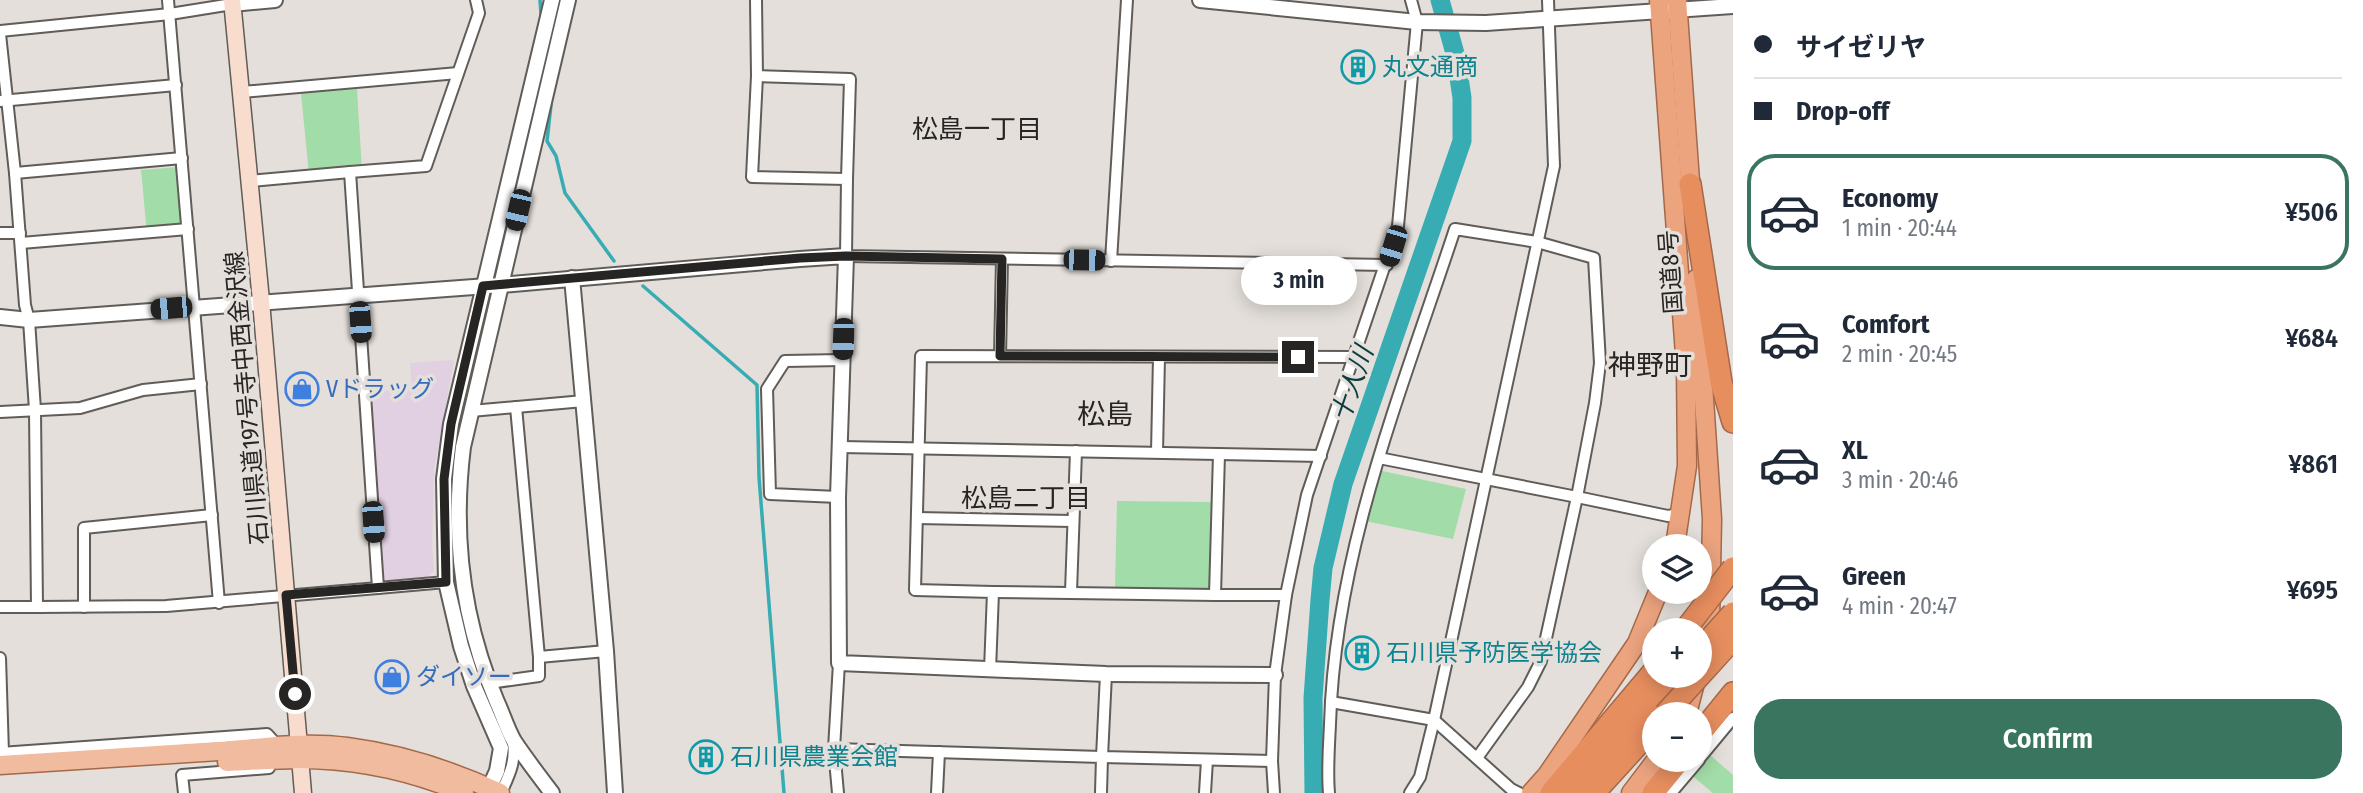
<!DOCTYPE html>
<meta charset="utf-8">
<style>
body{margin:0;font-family:"Fira Sans Condensed","Noto Sans JP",sans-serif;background:#f6f6f7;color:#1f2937;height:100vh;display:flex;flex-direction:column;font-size:26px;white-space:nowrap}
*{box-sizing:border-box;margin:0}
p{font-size:23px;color:#747a83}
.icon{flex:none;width:38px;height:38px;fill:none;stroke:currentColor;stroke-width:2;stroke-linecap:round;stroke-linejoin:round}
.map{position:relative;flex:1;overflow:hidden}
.drawer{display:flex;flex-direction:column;background:#fff;width:630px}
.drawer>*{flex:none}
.hud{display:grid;align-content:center;height:154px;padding:0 21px;background:#fff}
.tools{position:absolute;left:1642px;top:534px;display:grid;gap:14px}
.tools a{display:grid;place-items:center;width:70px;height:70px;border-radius:50%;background:#fff;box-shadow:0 4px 18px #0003;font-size:35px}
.end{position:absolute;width:32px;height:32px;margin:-16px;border:9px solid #272523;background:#fff;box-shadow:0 0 0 4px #fff}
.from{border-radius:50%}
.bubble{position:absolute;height:49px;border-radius:24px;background:#fff;box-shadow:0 4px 18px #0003;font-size:23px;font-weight:600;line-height:49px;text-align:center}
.car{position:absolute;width:21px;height:42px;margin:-21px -10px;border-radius:9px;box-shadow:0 0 5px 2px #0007;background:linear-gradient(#222 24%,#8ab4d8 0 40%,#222 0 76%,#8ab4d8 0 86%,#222 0)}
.hud b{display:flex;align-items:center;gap:24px;height:66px;font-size:26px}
.hud b+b{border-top:2px solid #e0e1e3}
.hud i{width:18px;height:18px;background:#1f2937}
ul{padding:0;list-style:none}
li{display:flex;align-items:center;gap:21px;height:116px;margin:0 14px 10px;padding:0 7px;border:4px solid transparent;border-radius:28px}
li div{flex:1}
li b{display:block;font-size:26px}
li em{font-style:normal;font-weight:600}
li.selected{border-color:#3a7560}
li>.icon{width:63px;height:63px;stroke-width:1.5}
.button{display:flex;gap:14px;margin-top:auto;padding:14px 21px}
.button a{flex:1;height:80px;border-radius:28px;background:#3a7560;color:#fff;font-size:28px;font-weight:600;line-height:80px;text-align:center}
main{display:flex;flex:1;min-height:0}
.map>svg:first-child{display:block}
.medical{fill:#e1d0e1}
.green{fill:#a2dca8}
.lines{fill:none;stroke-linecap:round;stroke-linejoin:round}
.stream{stroke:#38acb3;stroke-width:3.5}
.river{stroke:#38acb3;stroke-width:19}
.minor-casing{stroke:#605c58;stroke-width:14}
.tertiary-casing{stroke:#605c58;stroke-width:18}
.secondary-casing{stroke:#605c58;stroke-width:19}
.primary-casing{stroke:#a4694a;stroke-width:21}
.trunk-casing{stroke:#a4694a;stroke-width:21}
.motorway-casing{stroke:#a4694a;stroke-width:24}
.minor{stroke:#fff;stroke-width:10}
.tertiary{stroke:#fff;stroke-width:14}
.secondary{stroke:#f8ddcf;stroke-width:16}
.primary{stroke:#f1bb9f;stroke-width:18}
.trunk{stroke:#eca47f;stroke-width:18}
.motorway{stroke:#e78e5f;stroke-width:21}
.motorway-bridge-casing{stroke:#a4694a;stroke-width:24;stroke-linecap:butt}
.motorway-bridge{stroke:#e78e5f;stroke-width:21}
.route{stroke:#272523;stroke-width:9}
.labels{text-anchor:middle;stroke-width:7;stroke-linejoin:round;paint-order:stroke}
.culture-label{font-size:24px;fill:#0d838f;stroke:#e4dfda;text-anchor:start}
.street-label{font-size:24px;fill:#272523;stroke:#e4dfda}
.shop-label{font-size:24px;fill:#366cbe;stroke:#e4dfda;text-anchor:start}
.neighbourhood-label{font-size:26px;fill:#272523;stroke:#e4dfda}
.water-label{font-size:26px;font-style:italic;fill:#0a3f42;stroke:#e4dfda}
.quarter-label{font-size:28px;fill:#272523;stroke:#e4dfda}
</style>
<main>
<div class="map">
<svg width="1733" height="793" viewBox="0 0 1733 793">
<rect width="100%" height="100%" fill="#e4dfda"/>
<path class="medical" d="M 454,360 L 434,470 L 432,544 L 434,570 L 426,579 L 386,582 L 382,578 L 370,392 L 412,389 L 410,363 Z"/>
<g class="green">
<path d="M 357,89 L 362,171 L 309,175 L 301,93 Z"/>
<path d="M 179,167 L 183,230 L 147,234 L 141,170 Z"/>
<path d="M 1378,470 L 1466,489 L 1453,539 L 1365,521 Z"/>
<path d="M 1117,501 L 1211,502 L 1209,591 L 1115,587 Z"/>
<path d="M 1709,754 L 1733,775 L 1733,793 L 1713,793 L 1690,774 Z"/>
</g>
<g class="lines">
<g class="stream">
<path d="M 540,0 L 541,15"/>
<path d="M 551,105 L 547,141 L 556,156 L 565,193 L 614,261"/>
<path d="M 643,286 L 757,385 L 759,477 L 784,793"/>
</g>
<path class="river" d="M 1314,793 L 1313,698 L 1320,600 L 1323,568 L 1343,484 L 1462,141 L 1462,98 L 1456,57 L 1440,0"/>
<defs>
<g id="minor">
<path d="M 168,0 L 219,603"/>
<path d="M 756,0 L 757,76 L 752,177 L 847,179 L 846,256 L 1387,265"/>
<path d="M 0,31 L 170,14 L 232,4"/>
<path d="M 0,34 L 15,173 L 25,305 L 29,320 L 35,410 L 37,607 L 0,607"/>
<path d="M 757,76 L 850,79 L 847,179"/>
<path d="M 242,92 L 458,73"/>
<path d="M 0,101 L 176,85"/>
<path d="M 15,173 L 182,158"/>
<path d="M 250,181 L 350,172"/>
<path d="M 0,233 L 20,233"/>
<path d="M 21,243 L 188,229"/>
<path d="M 1111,261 L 1127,0"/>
<path d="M 1000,356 L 1002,259"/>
<path d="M 516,407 L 539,657 L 606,651"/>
<path d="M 471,411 L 584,401"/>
<path d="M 0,412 L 80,408 L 143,390 L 201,384"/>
<path d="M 841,447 L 1321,456"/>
<path d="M 1157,452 L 1159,357"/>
<path d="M 1219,454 L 1215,595 L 1286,595"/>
<path d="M 838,497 L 770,494 L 767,389 L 785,361 L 842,360"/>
<path d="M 917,518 L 1073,521"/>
<path d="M 446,582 L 378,588 L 350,172 L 426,166 L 479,13 L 476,0"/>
<path d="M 993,592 L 1215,595"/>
<path d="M 1071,592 L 1076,451"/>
<path d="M 37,607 L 166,606 L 378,588"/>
<path d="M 84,607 L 84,528 L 212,515"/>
<path d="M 0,658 L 3,753"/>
<path d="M 839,663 L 834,749 L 1102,757 L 1101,793"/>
<path d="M 990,670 L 993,592 L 915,590 L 921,356 L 1354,357"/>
<path d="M 1106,674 L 1102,757 L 1272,761"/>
<path d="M 489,683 L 539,676 L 539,657"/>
<path d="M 1331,702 L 1434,720 L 1511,789 L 1519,793"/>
<path d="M 834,749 L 838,793"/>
<path d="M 0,753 L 267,734 L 278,746"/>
<path d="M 1477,758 L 1528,687 L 1541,661 L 1577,497 L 1668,516 L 1680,514"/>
<path d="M 1699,759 L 1733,718"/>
<path d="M 184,793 L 182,775 L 269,768"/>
<path d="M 501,793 C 509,775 516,762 513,742"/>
<path d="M 937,793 L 939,752"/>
<path d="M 1205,793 L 1207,760"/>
<path d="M 1274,793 L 1272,761 L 1275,675 L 1286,595 L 1307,495 L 1398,226 L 1417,22 L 1411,0"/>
<path d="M 1329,793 C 1327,770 1329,747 1330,724 C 1335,552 1402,390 1455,229 L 1537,242 L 1594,258 L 1600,363 L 1595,403 L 1577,497 L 1379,458"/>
<path d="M 1410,793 L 1420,777 L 1434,720 L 1554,166 L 1548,0"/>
<path d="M 1671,793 L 1699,760"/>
</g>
<g id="tertiary">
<path d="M 1200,0 L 1417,22 L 1486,23 L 1733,6"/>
<path d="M 232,4 L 275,0"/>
<path d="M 572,278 L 606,651 L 615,793"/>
<path d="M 0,317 L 29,320 L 501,285 L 800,259 L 846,256 L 838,497 L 839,663 L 1106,674 L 1275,675"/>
<path d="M 487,793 L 497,771 L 501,748 L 474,686 L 461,646 L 446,582 L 444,479 L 451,424 L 552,0"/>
<path d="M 552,793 C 539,776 526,759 514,741 C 507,729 503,715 497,702 C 462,620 452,535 463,447 L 568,0"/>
</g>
<path id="secondary" d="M 232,0 L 261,301 L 303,793"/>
<g id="primary">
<path d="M 227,762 C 251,761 275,759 299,759 C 355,759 412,771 464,793"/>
<path d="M 0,765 C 73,761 146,756 219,751 C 262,748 304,741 347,747 C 400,754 451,770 500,793"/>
</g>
<g id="trunk">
<path d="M 1659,0 L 1686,368 L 1687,466 L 1675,546"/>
<path d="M 1677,0 L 1691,195"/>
<path d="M 1696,279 L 1712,519 L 1710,623 L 1705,646"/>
<path d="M 1684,714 L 1689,706 L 1696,679"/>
<path d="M 1531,793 L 1547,775 L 1637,643 L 1658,592"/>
<path d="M 1631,793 L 1656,760"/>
</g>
<g id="motorway">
<path d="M 1690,184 L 1721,382 L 1733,422"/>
<path d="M 1699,735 L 1733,693"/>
<path d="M 1551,793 L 1654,671"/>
<path d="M 1572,793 L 1677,676"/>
<path d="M 1594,793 L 1654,727"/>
<path d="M 1653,793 L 1680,760"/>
</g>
</defs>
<use href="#minor" class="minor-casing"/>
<use href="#tertiary" class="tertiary-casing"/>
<use href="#secondary" class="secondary-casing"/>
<use href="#primary" class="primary-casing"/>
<use href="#trunk" class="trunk-casing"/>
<use href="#motorway" class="motorway-casing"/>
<use href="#minor" class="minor"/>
<use href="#tertiary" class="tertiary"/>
<use href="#secondary" class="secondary"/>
<use href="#primary" class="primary"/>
<use href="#trunk" class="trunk"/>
<use href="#motorway" class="motorway"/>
<defs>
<g id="motorway-bridge">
<path d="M 1685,630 L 1733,568"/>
<path d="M 1699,651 L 1733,613"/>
<path d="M 1665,714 L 1733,639"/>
</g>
</defs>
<use href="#motorway-bridge" class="motorway-bridge-casing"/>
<use href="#motorway-bridge" class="motorway-bridge"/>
</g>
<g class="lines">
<path class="route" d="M 295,694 L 286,595 L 446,582 L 444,479 L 451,424 L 483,286 L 800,258 L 846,256 L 1002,259 L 1000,356 L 1298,357"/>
</g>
<defs>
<symbol id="building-ring" viewBox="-11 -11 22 22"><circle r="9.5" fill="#e4dfda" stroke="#0f9aa8" stroke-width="1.5"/><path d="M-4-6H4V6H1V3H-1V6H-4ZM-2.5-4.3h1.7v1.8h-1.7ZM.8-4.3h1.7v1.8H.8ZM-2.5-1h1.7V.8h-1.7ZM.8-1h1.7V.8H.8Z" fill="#0f9aa8"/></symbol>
<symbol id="shop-ring" viewBox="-11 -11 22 22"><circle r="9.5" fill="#e4dfda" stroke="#3f7fe0" stroke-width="1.5"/><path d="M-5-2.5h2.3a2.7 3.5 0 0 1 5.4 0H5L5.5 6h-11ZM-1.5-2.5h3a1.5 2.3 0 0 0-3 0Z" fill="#3f7fe0"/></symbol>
</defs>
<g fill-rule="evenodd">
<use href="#building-ring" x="1339" y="48" width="38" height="38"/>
<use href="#shop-ring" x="283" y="370" width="38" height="38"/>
<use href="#building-ring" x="1343" y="634" width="38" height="38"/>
<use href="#shop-ring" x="373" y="658" width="38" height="38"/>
<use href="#building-ring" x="687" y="738" width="38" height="38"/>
</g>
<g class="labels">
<g class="culture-label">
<text x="1382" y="75">丸文通商</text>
<text x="1386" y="661">石川県予防医学協会</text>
<text x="730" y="765">石川県農業会館</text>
</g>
<g class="street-label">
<text transform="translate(1671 272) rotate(-94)" y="8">国道8号</text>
<text transform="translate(247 398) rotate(-95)" y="8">石川県道197号寺中西金沢線</text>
</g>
<g class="shop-label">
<text x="326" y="397">Vドラッグ</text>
<text x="416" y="685">ダイソー</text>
</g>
<g class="neighbourhood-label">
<text x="977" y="138">松島一丁目</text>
<text x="1026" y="507">松島二丁目</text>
</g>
<g class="water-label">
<text transform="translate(1352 384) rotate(-71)" y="9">十人川</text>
</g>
<g class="quarter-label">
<text x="1650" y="375">神野町</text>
<text x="1105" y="424">松島</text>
</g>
</g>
</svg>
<div class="tools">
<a><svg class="icon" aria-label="layers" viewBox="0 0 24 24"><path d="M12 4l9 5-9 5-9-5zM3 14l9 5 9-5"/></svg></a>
<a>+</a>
<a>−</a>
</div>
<i class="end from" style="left:295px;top:694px"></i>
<i class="end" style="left:1298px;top:357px"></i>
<div class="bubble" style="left:1241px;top:256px;width:116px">3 min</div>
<i class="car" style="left:518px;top:210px;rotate:193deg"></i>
<i class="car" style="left:1393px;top:246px;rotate:197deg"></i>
<i class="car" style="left:1084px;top:260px;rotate:91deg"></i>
<i class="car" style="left:171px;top:308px;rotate:265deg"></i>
<i class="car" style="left:360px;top:322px;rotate:176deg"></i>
<i class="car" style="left:843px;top:339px;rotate:182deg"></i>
<i class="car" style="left:373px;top:522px;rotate:176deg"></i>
</div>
<section class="drawer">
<div class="hud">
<b><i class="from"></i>サイゼリヤ</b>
<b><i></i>Drop-off</b>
</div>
<ul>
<li class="selected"><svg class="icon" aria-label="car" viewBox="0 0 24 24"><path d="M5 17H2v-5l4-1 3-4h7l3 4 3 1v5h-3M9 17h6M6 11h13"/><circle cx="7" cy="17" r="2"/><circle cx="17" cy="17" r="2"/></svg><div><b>Economy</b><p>1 min · 20:44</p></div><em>¥506</em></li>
<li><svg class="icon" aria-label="car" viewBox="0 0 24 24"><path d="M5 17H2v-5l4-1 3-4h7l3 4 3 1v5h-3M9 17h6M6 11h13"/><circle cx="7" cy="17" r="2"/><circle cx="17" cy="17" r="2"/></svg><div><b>Comfort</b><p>2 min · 20:45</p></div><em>¥684</em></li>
<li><svg class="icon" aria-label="car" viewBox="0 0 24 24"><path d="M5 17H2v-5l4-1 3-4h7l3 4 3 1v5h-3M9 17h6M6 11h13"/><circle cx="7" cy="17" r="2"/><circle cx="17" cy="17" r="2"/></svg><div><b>XL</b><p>3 min · 20:46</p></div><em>¥861</em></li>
<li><svg class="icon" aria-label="car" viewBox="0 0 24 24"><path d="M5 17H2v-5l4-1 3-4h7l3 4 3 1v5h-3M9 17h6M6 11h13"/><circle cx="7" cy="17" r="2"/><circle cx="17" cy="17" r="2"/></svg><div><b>Green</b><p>4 min · 20:47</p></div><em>¥695</em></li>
</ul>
<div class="button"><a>Confirm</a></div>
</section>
</main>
